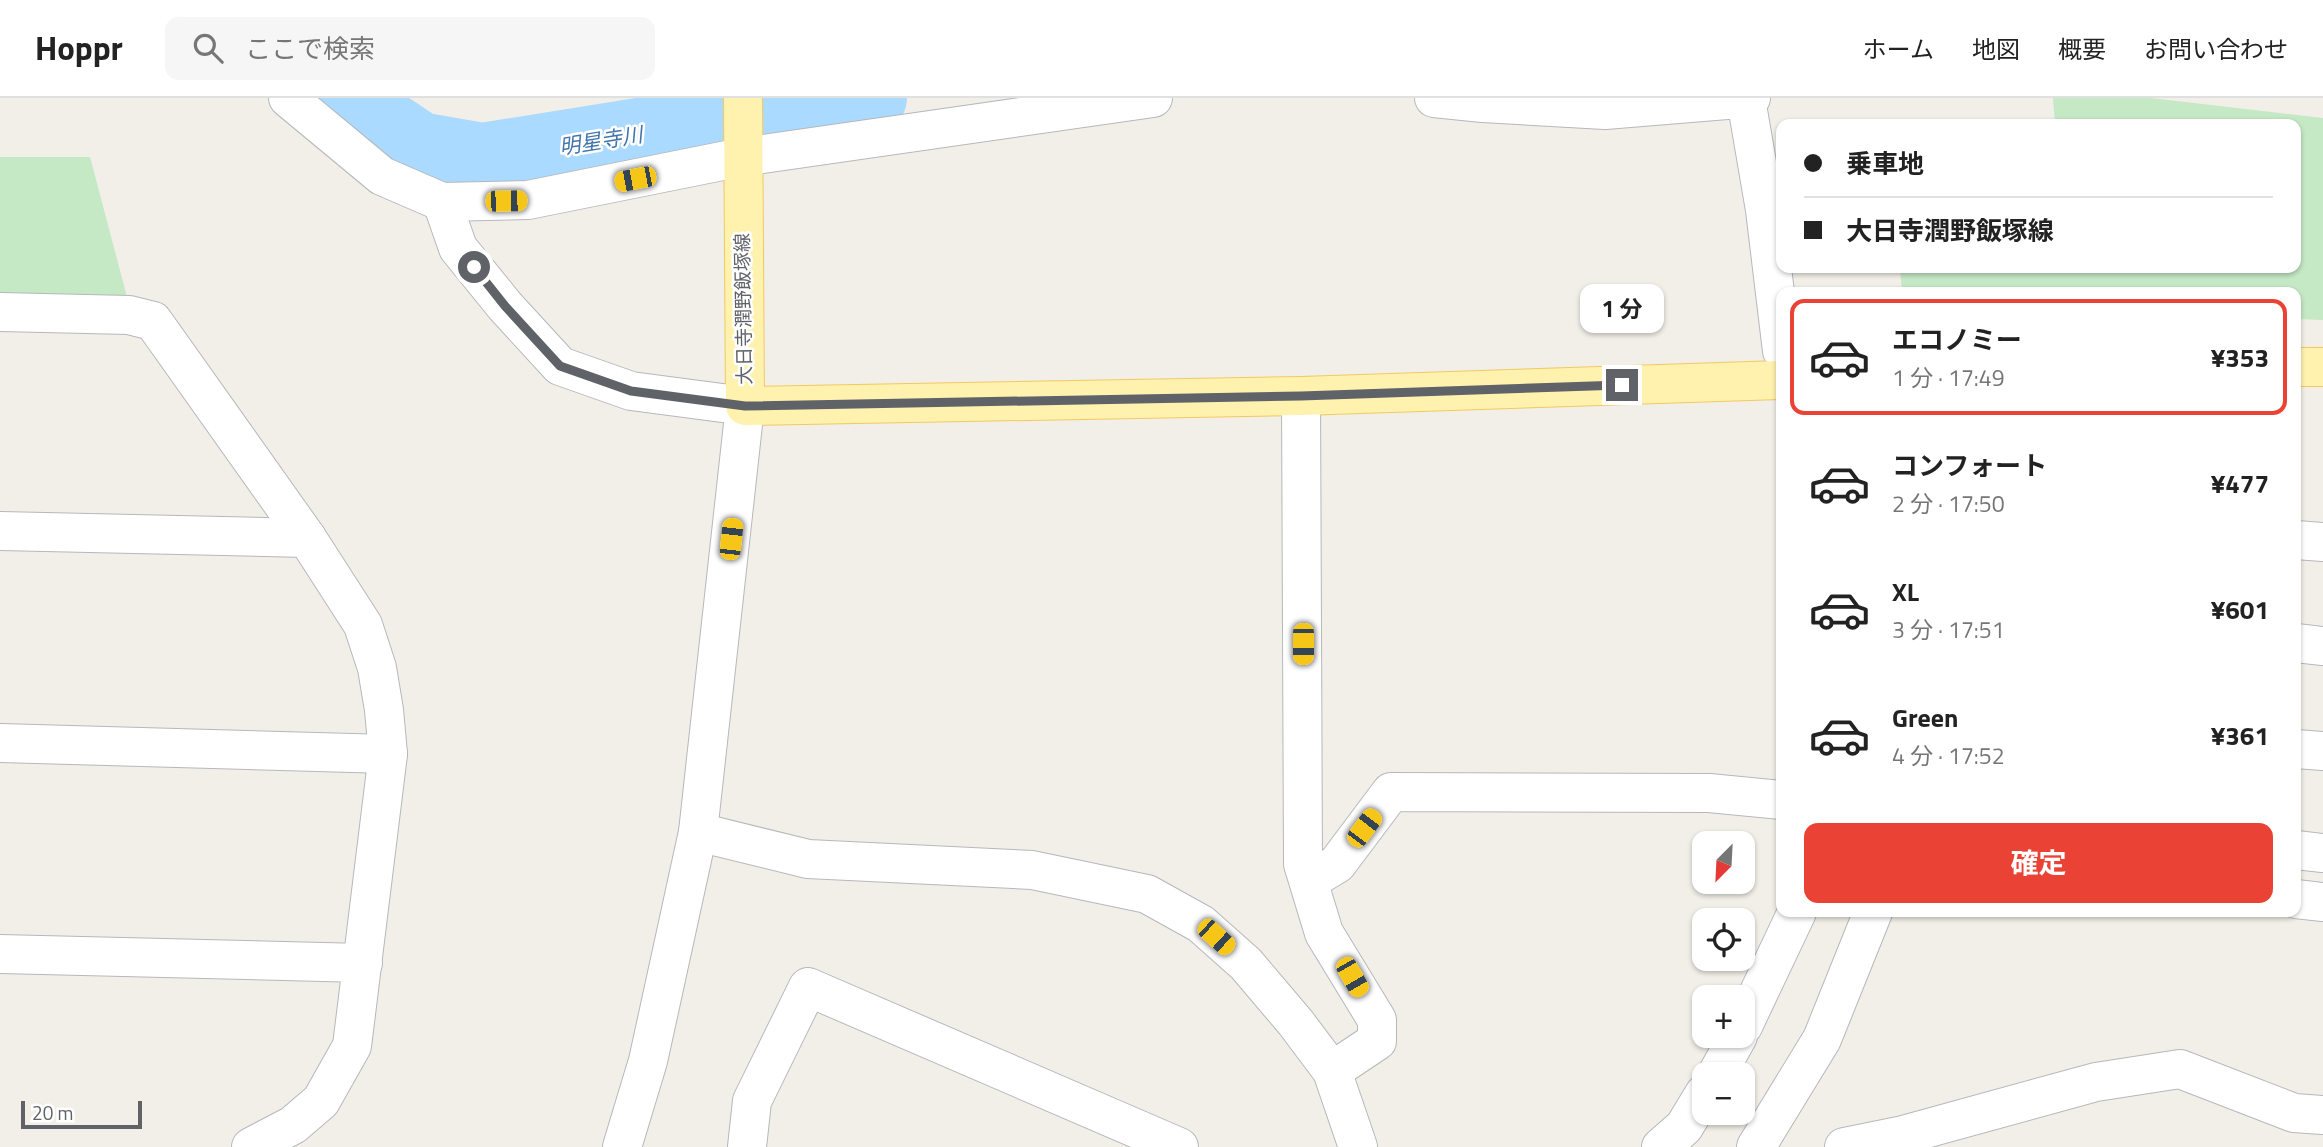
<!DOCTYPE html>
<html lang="ja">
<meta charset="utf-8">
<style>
body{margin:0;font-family:"Titillium Web","Noto Sans JP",sans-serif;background:#f6f6f6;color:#222;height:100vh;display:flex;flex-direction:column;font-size:26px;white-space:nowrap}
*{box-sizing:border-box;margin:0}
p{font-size:23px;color:#767676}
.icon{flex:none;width:38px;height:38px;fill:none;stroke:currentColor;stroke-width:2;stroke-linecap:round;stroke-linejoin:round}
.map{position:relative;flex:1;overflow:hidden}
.panel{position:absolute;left:1776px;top:189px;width:525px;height:630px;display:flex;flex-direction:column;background:#fff;border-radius:14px;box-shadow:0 2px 5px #0004}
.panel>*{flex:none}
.top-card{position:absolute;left:1776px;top:21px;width:525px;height:154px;border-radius:14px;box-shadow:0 2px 5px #0004;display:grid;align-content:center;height:154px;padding:0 28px;background:#fff}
.needle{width:46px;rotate:204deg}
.buttons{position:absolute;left:1692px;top:733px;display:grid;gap:14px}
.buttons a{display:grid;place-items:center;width:63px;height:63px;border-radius:14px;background:#fff;box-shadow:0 2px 5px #0004;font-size:35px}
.scale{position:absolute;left:21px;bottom:18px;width:121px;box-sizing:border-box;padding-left:7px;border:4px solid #5f6368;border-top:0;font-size:19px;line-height:24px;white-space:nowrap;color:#5f6368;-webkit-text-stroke:5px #fff;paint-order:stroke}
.end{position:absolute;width:32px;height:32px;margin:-16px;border:9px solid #5f6368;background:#fff;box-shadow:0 0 0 4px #fff}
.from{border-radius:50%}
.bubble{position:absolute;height:49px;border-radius:14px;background:#fff;box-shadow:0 2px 5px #0004;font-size:23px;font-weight:700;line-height:49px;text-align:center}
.car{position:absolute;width:21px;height:42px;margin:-21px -10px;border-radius:9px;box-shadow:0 0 5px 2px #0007;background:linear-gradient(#f5c518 24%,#345 0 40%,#f5c518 0 76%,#345 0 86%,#f5c518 0)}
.top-card b{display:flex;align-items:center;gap:24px;height:66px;font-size:26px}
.top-card b+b{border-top:2px solid #e0e0e0}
.top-card i{width:18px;height:18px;background:#222}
ul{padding:12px 0 0;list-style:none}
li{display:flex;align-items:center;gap:21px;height:116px;margin:0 14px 10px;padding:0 14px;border:4px solid transparent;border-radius:14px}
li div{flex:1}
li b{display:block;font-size:26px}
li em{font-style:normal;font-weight:700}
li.on{border-color:#ea4335}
li>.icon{width:63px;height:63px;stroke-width:1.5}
.cta{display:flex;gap:14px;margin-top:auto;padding:14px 28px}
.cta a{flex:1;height:80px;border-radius:14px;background:#ea4335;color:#fff;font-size:28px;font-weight:700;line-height:80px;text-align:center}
header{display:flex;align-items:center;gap:42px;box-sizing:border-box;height:98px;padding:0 35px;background:#fff;border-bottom:2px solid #e0e0e0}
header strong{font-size:33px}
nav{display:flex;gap:38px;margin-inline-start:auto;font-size:24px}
.search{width:490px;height:63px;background:#f6f6f6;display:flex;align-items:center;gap:18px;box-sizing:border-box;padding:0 24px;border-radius:14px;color:#767676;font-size:26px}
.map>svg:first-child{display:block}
.green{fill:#c5e8c5}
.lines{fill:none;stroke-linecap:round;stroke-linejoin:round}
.river{stroke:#aadaff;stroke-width:74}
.minor-casing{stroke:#b5b8bc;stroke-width:40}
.major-casing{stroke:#f2c960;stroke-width:40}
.minor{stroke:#fff;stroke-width:38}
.major{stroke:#fff2af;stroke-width:38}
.route{stroke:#5f6368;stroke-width:9}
.labels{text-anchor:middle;stroke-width:5;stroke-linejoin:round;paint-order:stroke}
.street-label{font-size:19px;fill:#5f6368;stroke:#fff}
.water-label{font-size:21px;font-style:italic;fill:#4174aa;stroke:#fff}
</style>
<header>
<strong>Hoppr</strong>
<div class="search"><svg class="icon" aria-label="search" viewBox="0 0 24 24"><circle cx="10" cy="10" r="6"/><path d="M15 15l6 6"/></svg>ここで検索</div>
<nav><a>ホーム</a><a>地図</a><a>概要</a><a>お問い合わせ</a></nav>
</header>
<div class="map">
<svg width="2323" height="1049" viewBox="0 0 2323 1049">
<rect width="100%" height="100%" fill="#f1efe8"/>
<g class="green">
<path d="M 2053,0 L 2151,0 L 2323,20 L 2323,222 L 2296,221 L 2296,194 L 1902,194 L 1900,170 L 2296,170 L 2296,26 L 2055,26 Z"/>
<path d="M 0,59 L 90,59 L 127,199 L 0,199 Z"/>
</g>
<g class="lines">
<path class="river" d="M 347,0 L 365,15 L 419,51 L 482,62 L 870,0"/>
<defs>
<g id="minor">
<path d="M 288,0 L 382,78 L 442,104 L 528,102 L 742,59 L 1153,0"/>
<path d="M 1434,0 L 1483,5 L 1605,12 L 1751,0"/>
<path d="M 1746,1 L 1765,112 L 1782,253"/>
<path d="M 442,104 L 458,150 L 505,208 L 560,268 L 631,293 L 745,308 L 698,734 L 648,963 L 622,1049"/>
<path d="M 0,214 L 129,217 L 153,223 L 307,440 L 363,527 L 377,570 L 384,612 L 388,656 L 352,948 L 321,1003 L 293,1027 L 251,1049"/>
<path d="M 1301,298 L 1303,766 L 1324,835 L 1377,922 L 1377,943 L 1332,973"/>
<path d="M 0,433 L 307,440"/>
<path d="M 2296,442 L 2323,444"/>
<path d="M 2296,545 L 2323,548"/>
<path d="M 0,645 L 388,656"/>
<path d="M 2296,651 L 2323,653"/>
<path d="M 698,734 L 808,761 L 1032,772 L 1147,796 L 1201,826 L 1246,866 L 1296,925 L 1332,973 L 1358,1049"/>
<path d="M 2296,752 L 2323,755"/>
<path d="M 1309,783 L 1337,766 L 1391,694 L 1709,695 L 1782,702"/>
<path d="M 2296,801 L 2323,804"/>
<path d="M 0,856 L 363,865"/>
<path d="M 1743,928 L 1797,814"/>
<path d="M 1717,976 L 1738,938"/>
<path d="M 747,1049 L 752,1003 L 808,889 L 1179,1049"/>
<path d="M 1661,1049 L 1684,1029 L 1704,996"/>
<path d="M 1756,1049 L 1822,941 L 1873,814"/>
<path d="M 1844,1049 L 1903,1037 L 2096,984 L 2180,971 L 2294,1015 L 2323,1017"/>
</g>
<g id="major">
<path d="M 743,0 L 745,308 L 1301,298 L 1782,282"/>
<path d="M 2296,269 L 2323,269"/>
</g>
</defs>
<use href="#minor" class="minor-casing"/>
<use href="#major" class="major-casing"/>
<use href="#minor" class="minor"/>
<use href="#major" class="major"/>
</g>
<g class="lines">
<path class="route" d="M 474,169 L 505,208 L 560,268 L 631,293 L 745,308 L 1301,298 L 1622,287"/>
</g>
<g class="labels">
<g class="street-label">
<text transform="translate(743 211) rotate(-91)" y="7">大日寺潤野飯塚線</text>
</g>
<g class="water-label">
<text transform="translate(601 43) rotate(-9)" y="7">明星寺川</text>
</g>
</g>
</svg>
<div class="buttons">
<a><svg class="needle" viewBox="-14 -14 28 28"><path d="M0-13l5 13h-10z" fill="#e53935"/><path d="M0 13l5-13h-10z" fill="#767676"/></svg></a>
<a><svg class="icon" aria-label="locate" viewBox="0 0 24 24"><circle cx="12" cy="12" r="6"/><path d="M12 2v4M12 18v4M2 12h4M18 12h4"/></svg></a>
<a>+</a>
<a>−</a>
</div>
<div class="scale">20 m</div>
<i class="end from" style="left:474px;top:169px"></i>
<i class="end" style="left:1622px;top:287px"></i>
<div class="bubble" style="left:1580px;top:186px;width:84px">1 分</div>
<i class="car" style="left:635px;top:81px;rotate:259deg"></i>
<i class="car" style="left:506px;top:103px;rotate:89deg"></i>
<i class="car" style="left:731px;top:441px;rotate:6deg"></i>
<i class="car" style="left:1303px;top:546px;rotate:180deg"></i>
<i class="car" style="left:1364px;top:730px;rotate:37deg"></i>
<i class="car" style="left:1216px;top:839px;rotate:132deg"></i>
<i class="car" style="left:1352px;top:879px;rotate:150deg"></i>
<div class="top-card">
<b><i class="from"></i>乗車地</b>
<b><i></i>大日寺潤野飯塚線</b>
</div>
<section class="panel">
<ul>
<li class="on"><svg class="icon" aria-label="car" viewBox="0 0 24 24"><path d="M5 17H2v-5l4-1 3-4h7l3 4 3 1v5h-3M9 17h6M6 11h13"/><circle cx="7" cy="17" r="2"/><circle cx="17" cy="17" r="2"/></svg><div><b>エコノミー</b><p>1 分 · 17:49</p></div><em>¥353</em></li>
<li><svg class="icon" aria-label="car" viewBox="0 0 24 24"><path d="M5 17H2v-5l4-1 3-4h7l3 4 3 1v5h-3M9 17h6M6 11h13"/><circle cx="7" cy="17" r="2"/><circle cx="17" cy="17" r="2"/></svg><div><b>コンフォート</b><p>2 分 · 17:50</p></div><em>¥477</em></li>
<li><svg class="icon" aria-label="car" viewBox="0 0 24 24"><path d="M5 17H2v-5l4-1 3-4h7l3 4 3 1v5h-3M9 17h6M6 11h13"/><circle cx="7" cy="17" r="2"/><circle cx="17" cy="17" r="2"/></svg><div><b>XL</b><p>3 分 · 17:51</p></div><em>¥601</em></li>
<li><svg class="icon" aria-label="car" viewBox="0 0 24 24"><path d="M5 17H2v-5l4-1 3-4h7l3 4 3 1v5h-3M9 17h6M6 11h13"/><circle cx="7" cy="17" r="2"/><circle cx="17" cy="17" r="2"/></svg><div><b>Green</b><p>4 分 · 17:52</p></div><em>¥361</em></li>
</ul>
<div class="cta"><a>確定</a></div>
</section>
</div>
